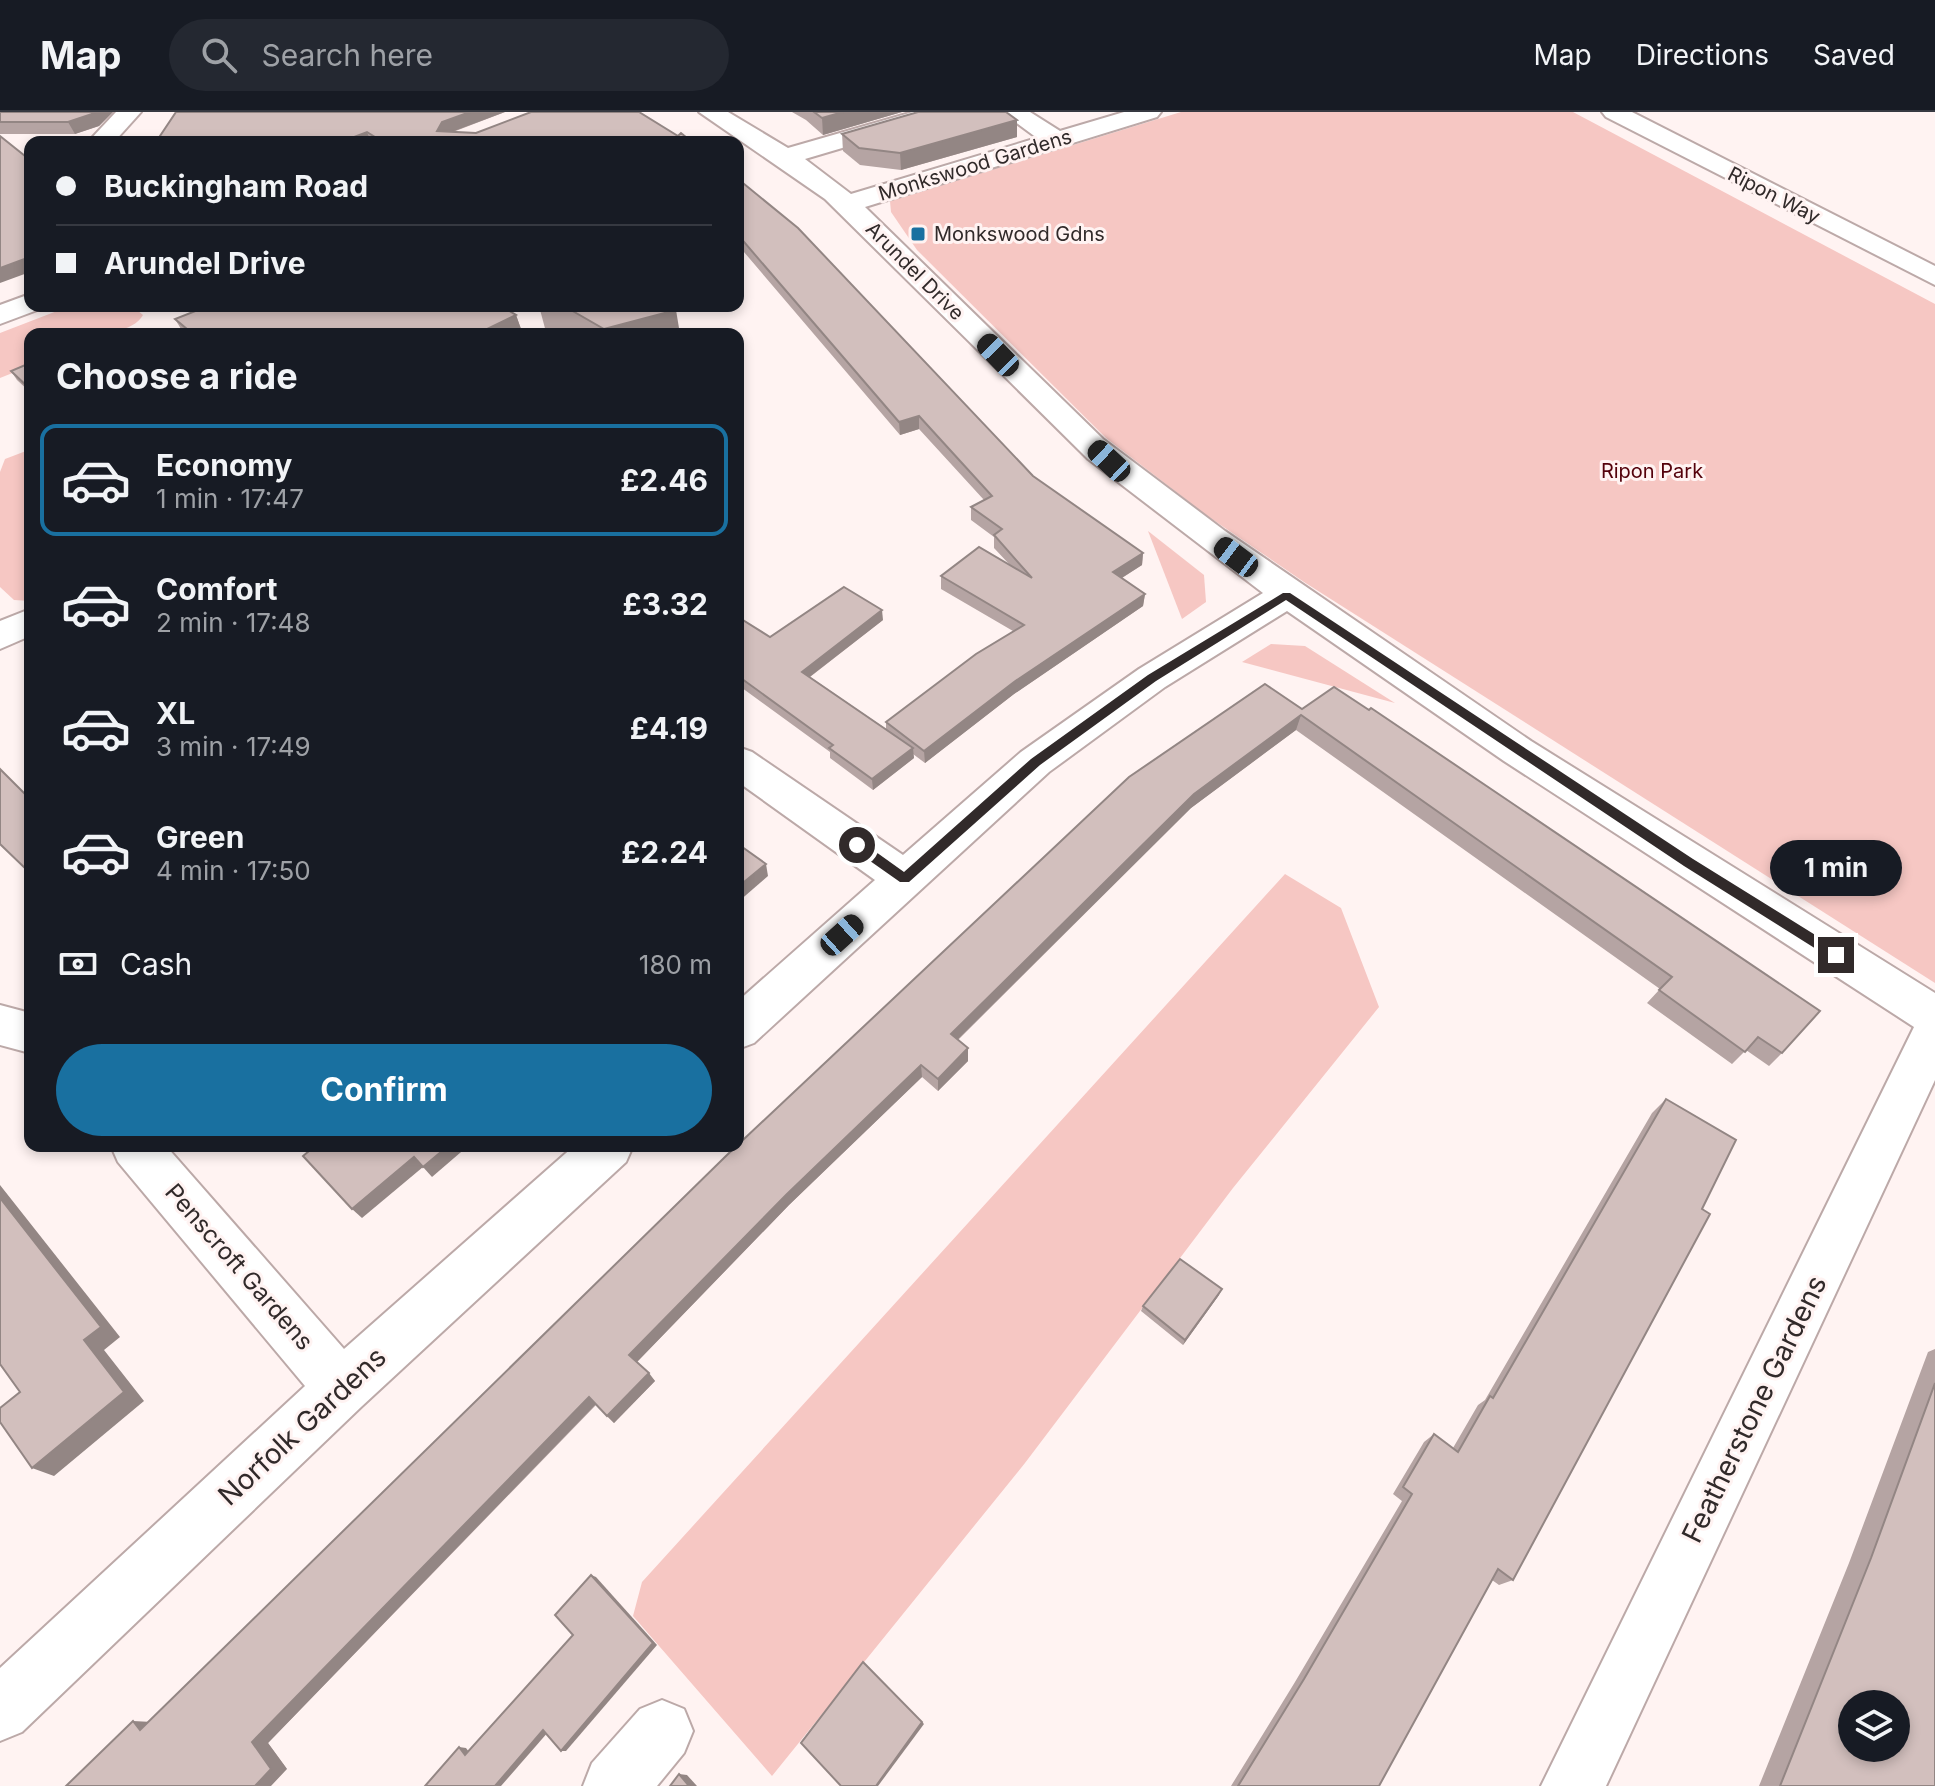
<!DOCTYPE html>
<meta charset="utf-8">
<style>
body{margin:0;font-family:Inter,sans-serif;background:#242831;color:#f1f3f6;height:100vh;display:flex;flex-direction:column;font-size:30px;white-space:nowrap}
*{box-sizing:border-box;margin:0}
p{font-size:26px;color:#9ea1a6}
.icon{flex:none;width:44px;height:44px;fill:none;stroke:currentColor;stroke-width:2;stroke-linecap:round;stroke-linejoin:round}
.map{position:relative;flex:1;overflow:hidden}
.panel{position:absolute;left:24px;top:216px;width:720px;height:824px;display:flex;flex-direction:column;background:#171b24;border-radius:16px;box-shadow:0 4px 12px #0003}
.panel>*{flex:none}
.hud{position:absolute;left:24px;top:24px;width:720px;height:176px;border-radius:16px;box-shadow:0 4px 12px #0003;display:grid;align-content:center;height:176px;padding:0 32px;background:#171b24}
.fabs{position:absolute;left:1838px;top:1578px;display:grid;gap:16px}
.fabs a{display:grid;place-items:center;width:72px;height:72px;border-radius:50%;background:#171b24;box-shadow:0 4px 12px #0003;font-size:40px}
.end{position:absolute;width:36px;height:36px;margin:-18px;border:10px solid #312a2a;background:#fff;box-shadow:0 0 0 4px #fff}
.from{border-radius:50%}
.bubble{position:absolute;height:56px;border-radius:28px;background:#171b24;box-shadow:0 4px 12px #0003;font-size:26px;font-weight:700;line-height:56px;text-align:center}
.car{position:absolute;width:24px;height:48px;margin:-24px -12px;border-radius:10px;box-shadow:0 0 6px 2px #0007;background:linear-gradient(#222 24%,#8ab4d8 0 40%,#222 0 76%,#8ab4d8 0 86%,#222 0)}
.hud b{display:flex;align-items:center;gap:28px;height:76px;font-size:30px}
.hud b+b{border-top:2px solid #363941}
.hud i{width:20px;height:20px;background:#f1f3f6}
ul{padding:0;list-style:none}
li{display:flex;align-items:center;gap:24px;height:112px;margin:0 16px 12px;padding:0 16px;border:4px solid transparent;border-radius:16px}
li div{flex:1}
li b{display:block;font-size:30px}
li em{font-style:normal;font-weight:700}
li.selected{border-color:#1970a0}
li>.icon{width:72px;height:72px;stroke-width:1.5}
h2{padding:0 32px;font-size:36px;line-height:96px}
.pay{display:flex;align-items:center;gap:20px;height:88px;padding:0 32px;font-size:30px}
.pay p{margin-inline-start:auto}
.action{display:flex;gap:16px;margin-top:auto;padding:16px 32px}
.action a{flex:1;height:92px;border-radius:48px;background:#1970a0;color:#fff;font-size:32px;font-weight:700;line-height:92px;text-align:center}
header{display:flex;align-items:center;gap:48px;box-sizing:border-box;height:112px;padding:0 40px;background:#171b24;border-bottom:2px solid #363941}
header strong{font-size:38px}
nav{display:flex;gap:44px;margin-inline-start:auto;font-size:28px}
.search{width:560px;height:72px;background:#242831;display:flex;align-items:center;gap:20px;box-sizing:border-box;padding:0 28px;border-radius:44px;color:#9ea1a6;font-size:30px}
.map>svg:first-child{display:block}
.green{fill:#f6c7c3}
.lines{fill:none;stroke-linecap:round;stroke-linejoin:round}
.minor-casing{stroke:#bca9a8;stroke-width:4}
.minor{fill:#fff;fill-rule:evenodd}
.wall{fill:#b5a4a3}
.shaded-wall{fill:#938684}
.building{fill:#d2bfbd;stroke:#938684;stroke-width:2;fill-rule:evenodd}
.route{fill:#312a2a}
.poi-dot{fill:#1970a0;stroke:#fff3f2;stroke-width:3}
.labels{text-anchor:middle;stroke-width:6;stroke-linejoin:round;paint-order:stroke}
.far-street-label{font-size:20px;fill:#312a2a;stroke:#fff3f2}
.far-poi-label{font-size:20px;fill:#312a2a;stroke:#fff3f2;text-anchor:start}
.far-park-label{font-size:20px;fill:#54010b;stroke:#fff3f2}
.street-label{font-size:24px;fill:#312a2a;stroke:#fff3f2}
.near-street-label{font-size:28px;fill:#312a2a;stroke:#fff3f2}
</style>
<header>
<strong>Map</strong>
<div class="search"><svg class="icon" aria-label="search" viewBox="0 0 24 24"><circle cx="10" cy="10" r="6"/><path d="M15 15l6 6"/></svg>Search here</div>
<nav><a>Map</a><a>Directions</a><a>Saved</a></nav>
</header>
<div class="map">
<svg width="1935" height="1674" viewBox="0 0 1935 1674">
<rect width="100%" height="100%" fill="#fff3f2"/>
<g class="green">
<path d="M 1181,0 L 1573,0 L 1935,192 L 1935,871 L 1304,470 L 1206,403 L 1106,326 L 917,138 L 891,100 L 890,89 Z"/>
<path d="M 70,194 L 132,194 L 143,203 C 128,230 57,222 30,222 L 30,254 L 0,266 L 0,221 Z"/>
<path d="M 26,339 L 30,343 L 30,489 L 14,488 L 0,475 L 0,360 L 5,347 Z"/>
<path d="M 1148,419 L 1204,463 L 1206,490 L 1182,507 Z"/>
<path d="M 1271,532 L 1305,534 L 1395,591 L 1242,550 Z"/>
<path d="M 1285,762 L 1341,796 L 1379,895 L 1233,1076 L 1025,1351 L 772,1664 L 633,1504 L 642,1470 Z"/>
</g>
<g class="lines">
<defs>
<g id="minor">
<path d="M 116,0 L 141,0 L 114,30 L 88,30 Z"/>
<path d="M 699,0 L 728,0 L 788,36 L 913,0 L 941,0 L 930,10 L 805,47 L 851,82 L 1037,26 L 1002,0 L 1030,0 L 1060,19 L 1124,0 L 1161,0 L 1157,5 L 865,95 L 1103,327 L 1225,419 L 1531,629 L 1935,881 L 1935,968 L 1606,1674 L 1541,1674 L 1914,915 L 1504,649 L 1287,499 L 1165,575 L 1049,660 L 754,931 L 738,937 L 738,889 L 875,768 L 738,670 L 738,635 L 752,640 L 903,743 L 1021,640 L 1139,557 L 1263,481 L 1088,347 L 825,87 Z"/>
<path d="M 1602,0 L 1632,0 L 1935,154 L 1935,173 L 1606,5 Z"/>
<path d="M 30,182 L 30,194 L 42,194 L 40,197 L 0,212 L 0,193 Z"/>
<path d="M 30,497 L 30,524 L 0,537 L 0,509 Z"/>
<path d="M 0,893 L 30,901 L 30,941 L 0,933 Z"/>
<path d="M 111,1034 L 166,1034 L 344,1237 L 574,1034 L 633,1034 L 626,1050 L 361,1295 L 22,1620 L 0,1629 L 0,1556 L 305,1274 L 118,1050 Z"/>
<path d="M 662,1588 L 684,1597 L 693,1619 L 684,1641 L 657,1674 L 583,1674 L 592,1651 L 640,1597 Z"/>
</g>
</defs>
<use href="#minor" class="minor-casing"/>
<use href="#minor" class="minor"/>
</g>
<g class="wall">
<path d="M 0,0 L 113,0 L 99,14 L 75,22 L 0,22 Z"/>
<path d="M 505,0 L 453,20 L 678,24 L 692,30 L 156,30 Z"/>
<path d="M 792,0 L 902,0 L 823,23 L 806,8 Z"/>
<path d="M 842,22 L 1017,25 L 901,58 L 860,53 L 843,39 Z"/>
<path d="M 738,67 L 1033,364 L 1143,441 L 1142,453 L 1122,466 L 1145,482 L 1143,494 L 1014,582 L 925,651 L 913,642 L 914,646 L 873,678 L 830,646 L 830,640 L 738,573 L 738,505 L 770,525 L 883,508 L 810,565 L 886,617 L 886,610 L 1013,519 L 941,477 L 941,464 L 1009,452 L 994,436 L 994,425 L 971,408 L 971,395 L 984,388 L 919,317 L 900,323 L 738,133 Z"/>
<path d="M 539,194 L 668,194 L 680,222 L 549,222 L 546,220 Z"/>
<path d="M 516,203 L 521,217 L 511,222 L 184,222 L 175,207 Z"/>
<path d="M 30,251 L 30,280 L 17,268 L 11,259 Z"/>
<path d="M 1265,572 L 1782,941 L 1769,954 L 1746,938 L 1732,952 L 1647,891 L 1660,877 L 1296,618 L 1191,696 L 958,928 L 968,936 L 968,949 L 938,979 L 922,965 L 789,1093 L 637,1250 L 655,1269 L 614,1311 L 596,1293 L 268,1631 L 287,1657 L 148,1610 Z"/>
<path d="M 1666,987 L 1513,1468 L 1499,1473 L 1492,1468 L 1379,1674 L 1231,1674 L 1295,1570 L 1402,1389 L 1393,1382 L 1424,1330 L 1434,1322 L 1453,1336 L 1478,1293 L 1485,1288 L 1652,1001 Z"/>
<path d="M 1219,1183 L 1183,1233 L 1141,1199 L 1143,1194 Z"/>
<path d="M 1935,1237 L 1935,1674 L 1759,1674 L 1849,1451 L 1928,1240 Z"/>
</g>
<g class="shaded-wall">
<path d="M 95,0 L 113,0 L 99,14 L 75,22 L 68,10 Z"/>
<path d="M 470,0 L 505,0 L 446,22 L 437,19 L 442,10 Z"/>
<path d="M 843,0 L 902,0 L 823,23 L 822,6 Z"/>
<path d="M 1017,8 L 1017,25 L 901,58 L 900,41 Z"/>
<path d="M 367,20 L 371,30 L 341,30 Z"/>
<path d="M 30,145 L 30,160 L 0,171 L 0,156 Z"/>
<path d="M 676,198 L 680,222 L 605,222 L 604,217 Z"/>
<path d="M 516,203 L 521,217 L 511,222 L 477,222 Z"/>
<path d="M 919,304 L 919,317 L 900,323 L 899,310 Z"/>
<path d="M 1143,441 L 1142,453 L 1112,472 L 1113,460 Z"/>
<path d="M 1145,482 L 1143,494 L 1014,582 L 925,651 L 924,639 L 1014,570 Z"/>
<path d="M 882,498 L 883,508 L 803,570 L 802,560 Z"/>
<path d="M 1301,603 L 1296,618 L 1191,696 L 951,934 L 951,922 L 1194,682 Z"/>
<path d="M 913,636 L 914,646 L 873,678 L 872,667 Z"/>
<path d="M 766,752 L 768,764 L 738,790 L 738,775 Z"/>
<path d="M 968,936 L 968,949 L 938,979 L 938,967 Z"/>
<path d="M 921,953 L 922,965 L 789,1093 L 636,1251 L 629,1243 L 786,1083 Z"/>
<path d="M 448,1034 L 468,1034 L 432,1065 L 423,1055 Z"/>
<path d="M 414,1045 L 423,1055 L 362,1106 L 352,1097 Z"/>
<path d="M 0,1073 L 120,1225 L 104,1238 L 144,1289 L 54,1364 L 32,1356 L 84,1228 L 0,1086 Z"/>
<path d="M 1222,1177 L 1219,1183 L 1183,1233 L 1185,1228 Z"/>
<path d="M 649,1261 L 655,1269 L 614,1311 L 607,1304 Z"/>
<path d="M 589,1285 L 596,1292 L 268,1631 L 287,1657 L 271,1674 L 255,1674 L 252,1630 Z"/>
<path d="M 591,1463 L 596,1465 L 657,1533 L 566,1639 L 561,1639 Z"/>
<path d="M 133,1609 L 152,1610 L 140,1618 Z"/>
<path d="M 922,1610 L 924,1612 L 878,1674 L 876,1674 Z"/>
<path d="M 543,1618 L 549,1619 L 501,1674 L 495,1674 Z"/>
<path d="M 459,1635 L 466,1636 L 472,1644 L 465,1643 Z"/>
<path d="M 679,1662 L 687,1663 L 697,1674 L 689,1674 Z"/>
</g>
<g class="building">
<path d="M 0,0 L 95,0 L 92,2 L 68,10 L 0,10 Z"/>
<path d="M 176,0 L 470,0 L 442,10 L 437,19 L 476,21 L 531,0 L 639,0 L 678,24 L 681,21 L 692,30 L 622,30 L 617,26 L 608,30 L 383,30 L 367,20 L 341,30 L 156,30 Z"/>
<path d="M 814,0 L 843,0 L 822,6 Z"/>
<path d="M 918,0 L 1006,0 L 1017,8 L 900,41 L 859,36 L 842,22 Z"/>
<path d="M 0,24 L 30,48 L 30,145 L 0,156 Z"/>
<path d="M 738,67 L 798,116 L 1033,364 L 1143,441 L 1113,460 L 1145,482 L 1014,570 L 924,639 L 886,610 L 976,542 L 1024,513 L 941,464 L 979,435 L 1032,466 L 994,423 L 1002,417 L 971,395 L 992,384 L 919,304 L 899,310 L 738,123 Z"/>
<path d="M 208,194 L 501,194 L 516,203 L 477,222 L 193,222 L 175,207 Z"/>
<path d="M 564,194 L 668,194 L 676,198 L 604,217 Z"/>
<path d="M 30,251 L 30,277 L 11,259 Z"/>
<path d="M 844,475 L 882,498 L 802,560 L 913,636 L 872,667 L 829,636 L 833,633 L 738,564 L 738,505 L 770,525 Z"/>
<path d="M 1265,572 L 1302,597 L 1334,575 L 1369,598 L 1371,596 L 1820,899 L 1782,941 L 1758,925 L 1745,940 L 1659,878 L 1672,865 L 1301,603 L 1194,682 L 951,922 L 968,936 L 938,967 L 921,953 L 786,1083 L 629,1243 L 649,1261 L 607,1304 L 589,1285 L 252,1630 L 271,1657 L 255,1674 L 66,1674 L 133,1609 L 140,1618 L 727,1043 L 1129,665 Z"/>
<path d="M 0,657 L 24,681 L 30,678 L 30,761 L 0,732 Z"/>
<path d="M 738,732 L 766,752 L 738,775 Z"/>
<path d="M 1666,987 L 1736,1028 L 1702,1097 L 1710,1102 L 1513,1468 L 1498,1457 L 1379,1674 L 1238,1674 L 1304,1567 L 1412,1382 L 1403,1375 L 1434,1322 L 1458,1340 L 1490,1284 L 1493,1286 Z"/>
<path d="M 315,1034 L 448,1034 L 423,1055 L 414,1045 L 352,1097 L 303,1044 Z"/>
<path d="M 0,1086 L 101,1215 L 84,1228 L 124,1280 L 32,1356 L 0,1310 L 0,1296 L 20,1280 L 0,1252 Z"/>
<path d="M 1180,1147 L 1222,1177 L 1185,1228 L 1143,1194 Z"/>
<path d="M 1935,1271 L 1935,1674 L 1780,1674 L 1871,1446 ZM 1852,1592 L 1896,1592 L 1896,1636 L 1852,1636 Z"/>
<path d="M 591,1463 L 653,1531 L 561,1639 L 543,1618 L 495,1674 L 425,1674 L 459,1635 L 465,1643 L 573,1523 L 555,1503 Z"/>
<path d="M 863,1550 L 922,1610 L 876,1674 L 841,1674 L 801,1631 Z"/>
<path d="M 679,1662 L 689,1674 L 670,1674 Z"/>
</g>
<path class="route" d="M 1283,481 L 1290,481 L 1693,747 L 1841,839 L 1841,847 L 1832,847 L 1684,754 L 1286,488 L 1156,569 L 1040,653 L 909,770 L 900,770 L 853,737 L 853,730 L 862,730 L 904,760 L 1031,647 L 1148,563 Z"/>
<rect class="poi-dot" x="910" y="114" width="16" height="16" rx="4"/>
<g class="labels">
<g class="far-street-label">
<text transform="translate(975 53) rotate(-17)" y="7">Monkswood Gardens</text>
<text transform="translate(1774 83) rotate(27)" y="7">Ripon Way</text>
<text transform="translate(915 159) rotate(45)" y="7">Arundel Drive</text>
</g>
<g class="far-poi-label">
<text x="934" y="129">Monkswood Gdns</text>
</g>
<g class="far-park-label">
<text x="1652" y="366">Ripon Park</text>
</g>
<g class="street-label">
<text transform="translate(239 1155) rotate(49)" y="8">Penscroft Gardens</text>
</g>
<g class="near-street-label">
<text transform="translate(1754 1297) rotate(-64)" y="10">Featherstone Gardens</text>
<text transform="translate(302 1314) rotate(-43)" y="10">Norfolk Gardens</text>
</g>
</g>
</svg>
<div class="fabs">
<a><svg class="icon" aria-label="layers" viewBox="0 0 24 24"><path d="M12 4l9 5-9 5-9-5zM3 14l9 5 9-5"/></svg></a>
</div>
<i class="end from" style="left:857px;top:733px"></i>
<i class="end" style="left:1836px;top:843px"></i>
<div class="bubble" style="left:1770px;top:728px;width:132px">1 min</div>
<i class="car" style="left:998px;top:243px;rotate:316deg"></i>
<i class="car" style="left:1109px;top:349px;rotate:313deg"></i>
<i class="car" style="left:1236px;top:445px;rotate:307deg"></i>
<i class="car" style="left:842px;top:823px;rotate:48deg"></i>
<div class="hud">
<b><i class="from"></i>Buckingham Road</b>
<b><i></i>Arundel Drive</b>
</div>
<section class="panel">
<h2>Choose a ride</h2>
<ul>
<li class="selected"><svg class="icon" aria-label="car" viewBox="0 0 24 24"><path d="M5 17H2v-5l4-1 3-4h7l3 4 3 1v5h-3M9 17h6M6 11h13"/><circle cx="7" cy="17" r="2"/><circle cx="17" cy="17" r="2"/></svg><div><b>Economy</b><p>1 min · 17:47</p></div><em>£2.46</em></li>
<li><svg class="icon" aria-label="car" viewBox="0 0 24 24"><path d="M5 17H2v-5l4-1 3-4h7l3 4 3 1v5h-3M9 17h6M6 11h13"/><circle cx="7" cy="17" r="2"/><circle cx="17" cy="17" r="2"/></svg><div><b>Comfort</b><p>2 min · 17:48</p></div><em>£3.32</em></li>
<li><svg class="icon" aria-label="car" viewBox="0 0 24 24"><path d="M5 17H2v-5l4-1 3-4h7l3 4 3 1v5h-3M9 17h6M6 11h13"/><circle cx="7" cy="17" r="2"/><circle cx="17" cy="17" r="2"/></svg><div><b>XL</b><p>3 min · 17:49</p></div><em>£4.19</em></li>
<li><svg class="icon" aria-label="car" viewBox="0 0 24 24"><path d="M5 17H2v-5l4-1 3-4h7l3 4 3 1v5h-3M9 17h6M6 11h13"/><circle cx="7" cy="17" r="2"/><circle cx="17" cy="17" r="2"/></svg><div><b>Green</b><p>4 min · 17:50</p></div><em>£2.24</em></li>
</ul>
<div class="pay"><svg class="icon" aria-label="cash" viewBox="0 0 24 24"><path d="M3 7h18v10H3z"/><circle cx="12" cy="12" r="2"/></svg>Cash<p>180 m</p></div>
<div class="action"><a>Confirm</a></div>
</section>
</div>
